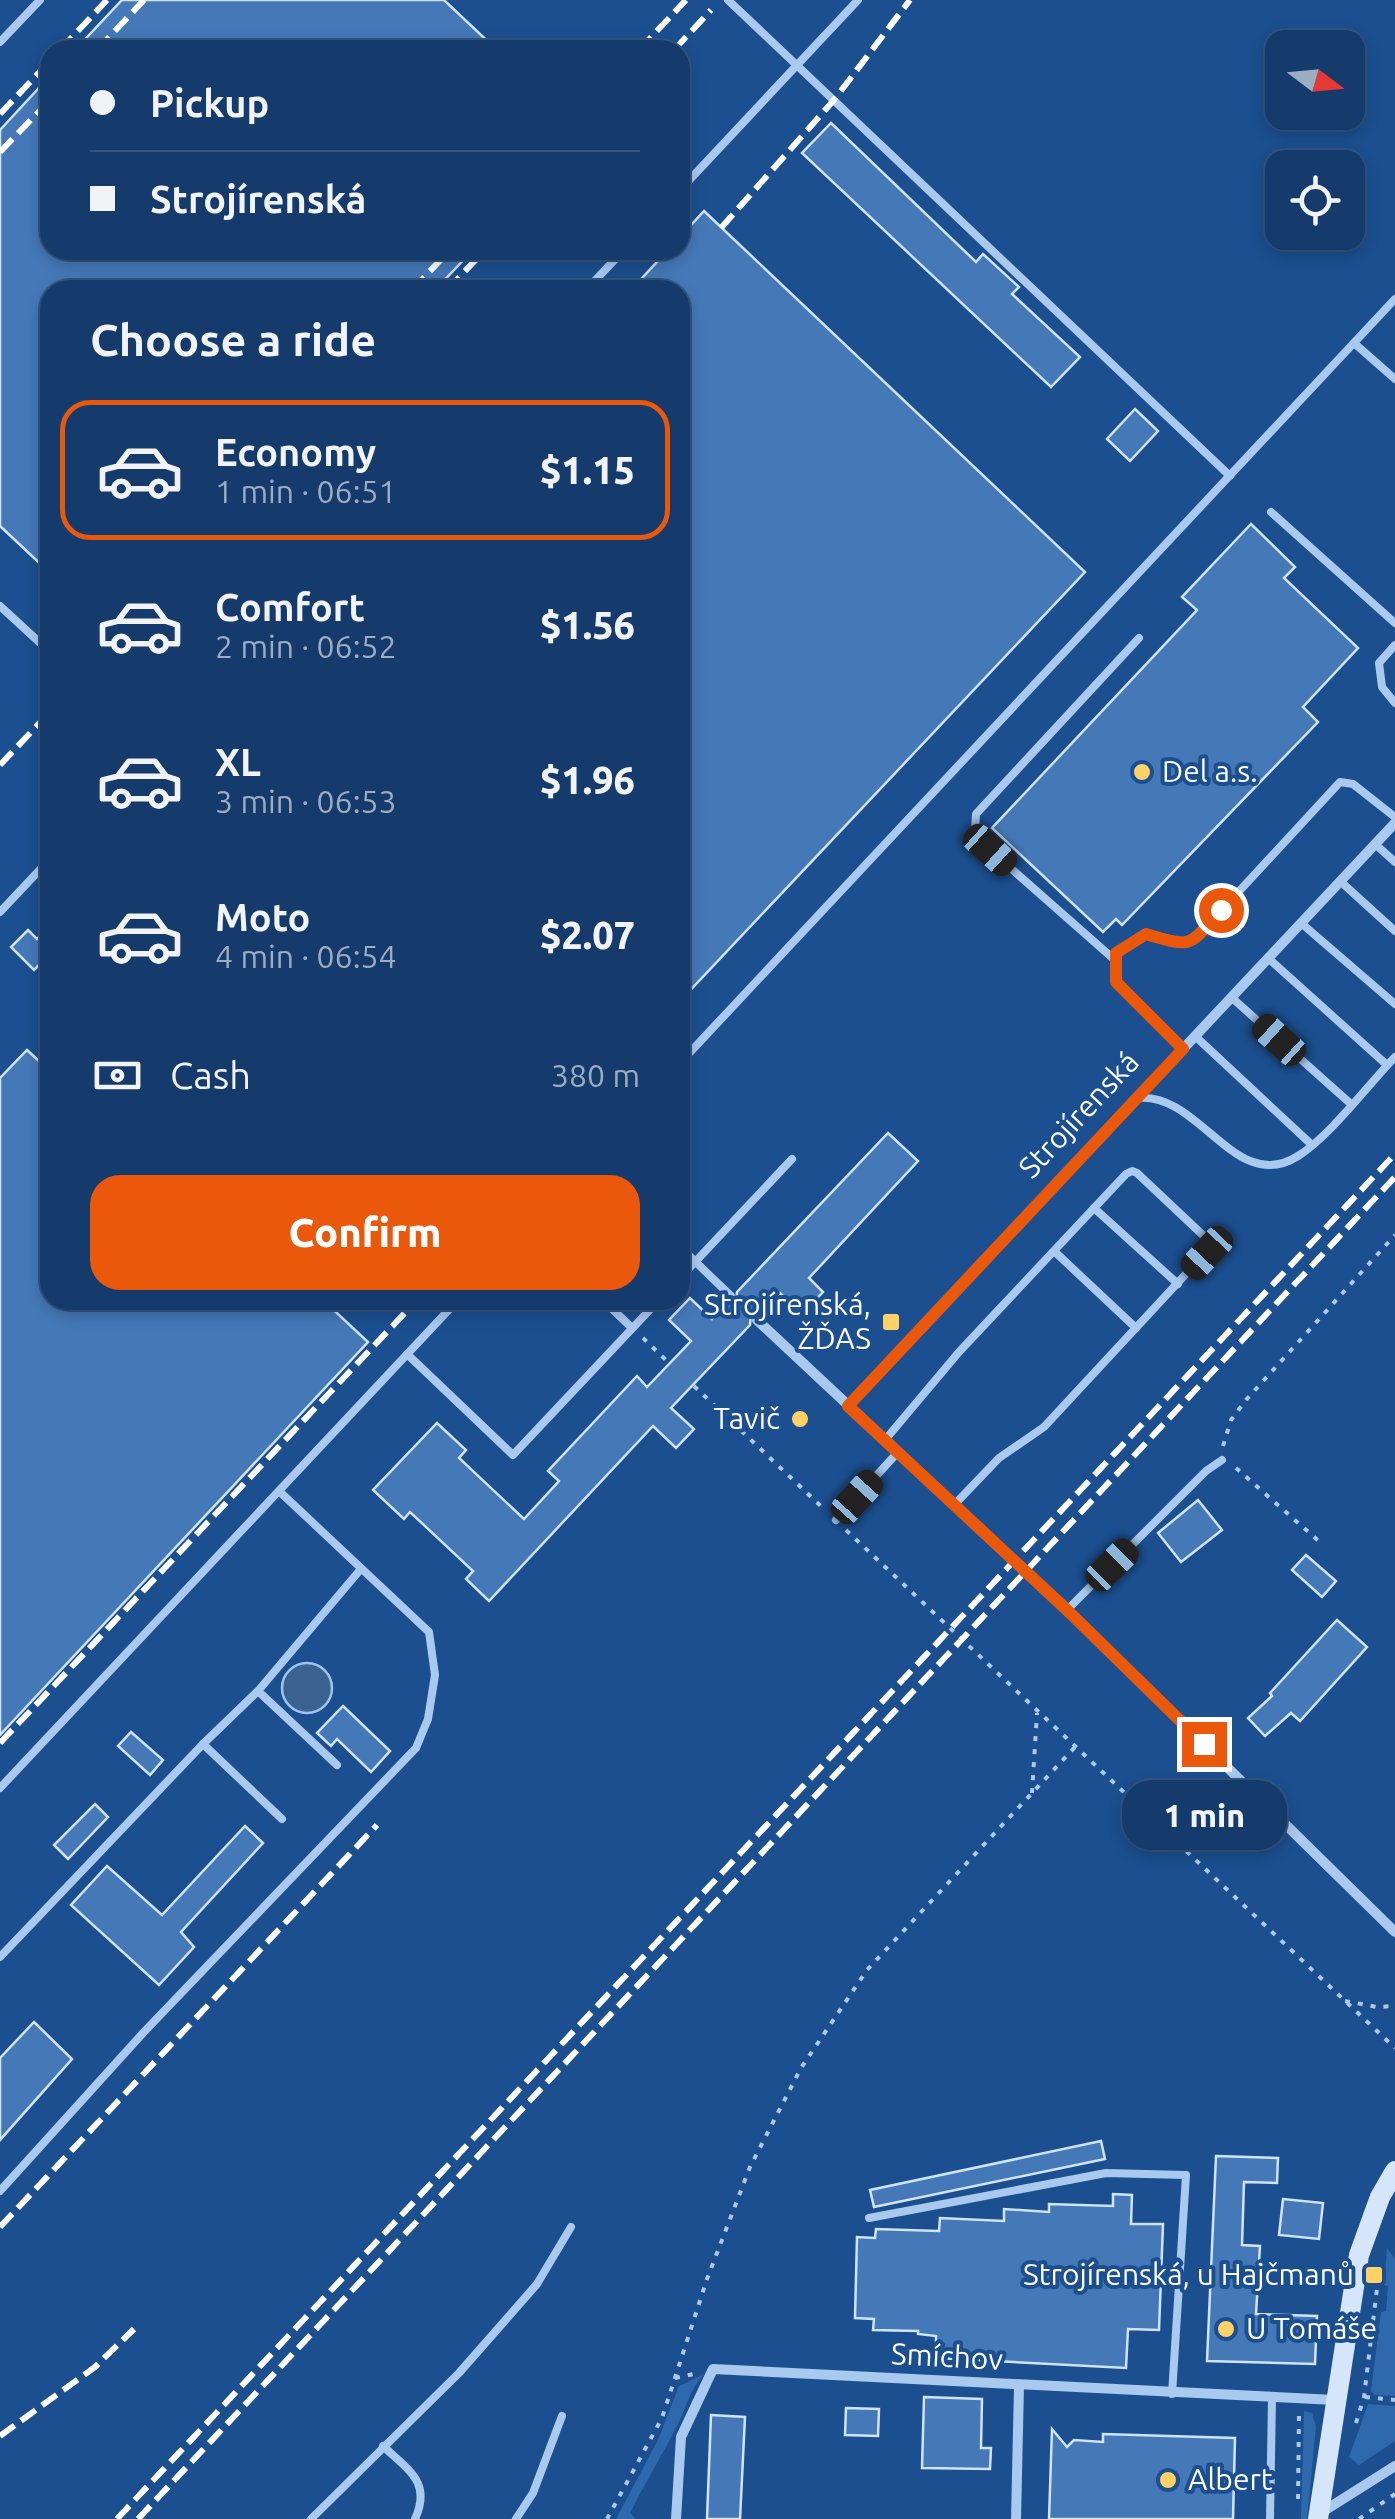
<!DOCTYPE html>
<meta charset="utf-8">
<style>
body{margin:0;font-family:Ubuntu,sans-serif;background:#214673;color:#f1f3f6;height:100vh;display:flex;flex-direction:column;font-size:38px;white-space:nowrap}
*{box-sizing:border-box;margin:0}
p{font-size:32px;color:#9dadc1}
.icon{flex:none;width:55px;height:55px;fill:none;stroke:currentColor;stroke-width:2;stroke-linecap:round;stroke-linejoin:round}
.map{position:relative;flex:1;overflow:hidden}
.details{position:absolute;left:40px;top:280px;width:650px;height:1030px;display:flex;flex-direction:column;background:#143b6b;border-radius:30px;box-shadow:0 5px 15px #0003,0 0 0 2px #33557e}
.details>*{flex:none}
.top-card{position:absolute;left:40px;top:40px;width:650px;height:220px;border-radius:30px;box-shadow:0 5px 15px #0003,0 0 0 2px #33557e;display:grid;align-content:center;height:220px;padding:0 50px;background:#143b6b}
.needle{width:65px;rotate:106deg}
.fabs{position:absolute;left:1265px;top:30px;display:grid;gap:20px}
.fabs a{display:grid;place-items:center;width:100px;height:100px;border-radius:20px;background:#143b6b;box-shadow:0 5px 15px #0003,0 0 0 2px #33557e;font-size:50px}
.end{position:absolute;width:45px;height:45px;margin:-22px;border:12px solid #ea580c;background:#fff;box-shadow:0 0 0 5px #fff}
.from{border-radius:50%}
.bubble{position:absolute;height:70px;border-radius:30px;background:#143b6b;box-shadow:0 5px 15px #0003,0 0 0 2px #33557e;font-size:32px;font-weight:800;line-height:70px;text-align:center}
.car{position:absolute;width:30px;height:60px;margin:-30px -15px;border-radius:12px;box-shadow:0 0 8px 2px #0007;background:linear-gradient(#222 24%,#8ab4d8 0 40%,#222 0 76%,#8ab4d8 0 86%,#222 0)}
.top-card b{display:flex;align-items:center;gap:35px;height:95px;font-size:38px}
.top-card b+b{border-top:2px solid #33557e}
.top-card i{width:25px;height:25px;background:#f1f3f6}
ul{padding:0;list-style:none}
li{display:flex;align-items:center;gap:30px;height:140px;margin:0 20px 15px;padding:0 30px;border:5px solid transparent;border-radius:30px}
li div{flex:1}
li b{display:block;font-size:38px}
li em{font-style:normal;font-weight:800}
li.active{border-color:#ea580c}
li>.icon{width:90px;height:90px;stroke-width:1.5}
h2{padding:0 50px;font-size:45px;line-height:120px}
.pay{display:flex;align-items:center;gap:25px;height:110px;padding:0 50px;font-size:38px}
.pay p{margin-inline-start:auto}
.primary-button{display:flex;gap:20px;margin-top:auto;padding:20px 50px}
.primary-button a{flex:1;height:115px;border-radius:30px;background:#ea580c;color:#fff;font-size:40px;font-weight:800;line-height:115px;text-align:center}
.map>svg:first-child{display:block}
.green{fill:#2e69ad}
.water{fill:#3c6290;stroke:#9cc4f0;stroke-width:2.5}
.building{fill:#4478b7;stroke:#cfe3fa;stroke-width:2.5}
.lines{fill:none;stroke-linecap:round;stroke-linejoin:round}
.path{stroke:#a9c9ee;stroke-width:4;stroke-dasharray:5 8;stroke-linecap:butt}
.lane{stroke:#a9c9ee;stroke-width:8}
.street{stroke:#a9c9ee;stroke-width:10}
.secondary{stroke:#d6e6fa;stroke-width:20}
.rail{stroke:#fff;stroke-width:6;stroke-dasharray:18 8;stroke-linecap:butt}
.route{stroke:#ea580c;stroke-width:12}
.poi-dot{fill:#ffd166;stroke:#1b4f8f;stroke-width:4}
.labels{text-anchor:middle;stroke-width:8;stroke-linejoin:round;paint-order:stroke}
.poi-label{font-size:30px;fill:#fff;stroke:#1b4f8f;text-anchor:start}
.street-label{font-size:30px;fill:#fff;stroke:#1b4f8f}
</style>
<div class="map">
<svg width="1395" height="2519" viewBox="0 0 1395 2519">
<rect width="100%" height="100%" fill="#1b4f8f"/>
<g class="green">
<path d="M 1387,2248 L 1395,2259 L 1395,2396 L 1375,2395 L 1371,2391 L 1381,2312 L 1386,2311 L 1388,2286 L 1384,2285 Z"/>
<path d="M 703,2375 C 690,2389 686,2409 677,2426 C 662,2455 645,2483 630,2513 L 636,2519 L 616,2519 L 658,2440 L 679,2386 Z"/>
<path d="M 1368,2404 L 1395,2406 L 1395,2441 L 1359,2465 L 1349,2457 Z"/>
<path d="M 1304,2411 L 1312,2413 L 1316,2427 L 1307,2519 L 1301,2519 Z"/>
</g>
<circle class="water" cx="307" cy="1688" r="25"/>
<g class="building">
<path d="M 122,0 L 444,0 L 497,50 L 75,50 Z"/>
<path d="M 50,76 L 50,250 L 473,250 L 435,290 L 50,290 L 50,573 L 0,526 L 0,130 Z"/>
<path d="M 831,123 L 976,262 L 983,254 L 1019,287 L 1012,294 L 1080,357 L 1051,387 L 802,153 Z"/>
<path d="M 704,211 L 1085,572 L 680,1001 L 680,290 L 631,290 L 668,250 L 680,250 L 680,237 Z"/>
<path d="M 1135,409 L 1158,431 L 1130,461 L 1107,439 Z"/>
<path d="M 1251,524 L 1295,567 L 1284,578 L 1358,648 L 1303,707 L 1318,722 L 1122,925 L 1116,919 L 1103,932 L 992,828 L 1197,610 L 1182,597 Z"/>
<path d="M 50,925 L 50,954 L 34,970 L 11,947 L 28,930 L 37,939 Z"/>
<path d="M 27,1050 L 50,1071 L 50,1300 L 323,1300 L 368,1342 L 0,1735 L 0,1078 Z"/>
<path d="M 888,1133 L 918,1161 L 809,1278 L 823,1292 L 802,1314 L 780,1293 L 761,1313 L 751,1313 L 750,1325 L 671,1408 L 694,1429 L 676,1448 L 653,1426 L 489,1601 L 466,1579 L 473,1571 L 410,1512 L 404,1519 L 373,1490 L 437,1423 L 466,1450 L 459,1458 L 524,1519 L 559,1481 L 548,1471 L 637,1376 L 647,1387 L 691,1341 L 669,1320 L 690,1298 L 712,1319 L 727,1302 L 736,1302 L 737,1292 Z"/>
<path d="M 1198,1500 L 1222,1530 L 1181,1562 L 1158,1533 Z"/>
<path d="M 1306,1555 L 1336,1581 L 1322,1597 L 1292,1570 Z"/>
<path d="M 1337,1620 L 1367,1647 L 1300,1721 L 1291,1713 L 1265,1736 L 1248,1718 L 1272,1696 L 1270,1693 Z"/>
<path d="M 343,1706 L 390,1751 L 371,1772 L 337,1739 L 331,1746 L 317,1733 Z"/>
<path d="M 131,1732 L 163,1760 L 150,1775 L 118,1746 Z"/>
<path d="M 95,1804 L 108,1817 L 68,1859 L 54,1845 Z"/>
<path d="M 245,1826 L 263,1843 L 181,1932 L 194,1947 L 159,1985 L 71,1905 L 107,1866 L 162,1915 Z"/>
<path d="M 34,2022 L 72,2059 L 0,2140 L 0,2058 Z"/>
<path d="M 1101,2141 L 1105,2159 L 874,2207 L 870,2190 Z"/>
<path d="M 1216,2156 L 1278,2158 L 1277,2183 L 1244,2182 L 1242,2245 L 1260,2246 L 1256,2314 L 1317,2316 L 1315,2364 L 1207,2361 Z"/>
<path d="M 1113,2194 L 1132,2195 L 1131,2224 L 1163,2224 L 1159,2330 L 1128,2329 L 1126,2368 L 936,2358 L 936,2336 L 918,2334 L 918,2331 L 873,2330 L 874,2319 L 855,2318 L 857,2237 L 875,2238 L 876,2229 L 939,2231 L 940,2218 L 1004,2221 L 1004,2209 L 1049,2212 L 1049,2204 L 1113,2206 Z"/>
<path d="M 1283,2199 L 1323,2203 L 1319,2239 L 1279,2235 Z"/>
<path d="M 924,2397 L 982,2399 L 981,2448 L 991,2448 L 990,2469 L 922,2468 Z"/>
<path d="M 846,2408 L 879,2409 L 878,2436 L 845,2435 Z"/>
<path d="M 711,2415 L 745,2417 L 740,2519 L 707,2519 Z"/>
<path d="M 1052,2429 L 1067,2447 L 1074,2440 L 1103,2442 L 1103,2434 L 1235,2438 L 1233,2519 L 1049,2519 Z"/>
</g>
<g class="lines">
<g class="path">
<path d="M 643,1338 L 668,1362"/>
<path d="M 694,1386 L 825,1510"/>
<path d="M 1223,1446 L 1231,1420 L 1246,1400 L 1395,1235"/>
<path d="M 1236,1468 L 1322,1544"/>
<path d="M 846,1530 L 1395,2048"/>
<path d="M 1032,1793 L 1037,1713"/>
<path d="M 1345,2001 L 1377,2007 L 1395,2006"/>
<path d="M 675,2378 L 694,2374"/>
<path d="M 1365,2397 L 1395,2400"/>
<path d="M 1356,2423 L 1364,2397 L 1378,2280"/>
<path d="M 1298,2499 L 1299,2414"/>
<path d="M 607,2519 L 662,2418 L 707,2279 L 750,2167 L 801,2068 L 867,1970 L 1075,1747"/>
<path d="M 1359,2519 L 1395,2494"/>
</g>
<g class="lane">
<path d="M 728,0 L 1230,476"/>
<path d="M 0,42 L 40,0"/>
<path d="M 680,190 L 858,0"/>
<path d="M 586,290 L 624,250"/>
<path d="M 1354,343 L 1395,379"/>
<path d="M 1271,512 L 1395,623"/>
<path d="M 0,606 L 50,652"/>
<path d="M 1395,645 L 1379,663 L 1382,687 L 1395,703"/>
<path d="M 1375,844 L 1395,862"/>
<path d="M 1340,881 L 1395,931"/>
<path d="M 0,912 L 50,859"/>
<path d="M 1301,923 L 1395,1004"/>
<path d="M 1268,958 L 1387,1065"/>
<path d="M 1116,961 L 990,850 L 975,831 L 976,814 L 1139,638"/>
<path d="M 1231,997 L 1351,1104"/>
<path d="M 1195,1036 L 1312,1145"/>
<path d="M 1183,1049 L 1116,981 L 1116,953 L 1147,934 L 1181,944 L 1195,939 L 1340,782 L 1353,784 L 1395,817"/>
<path d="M 680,1063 L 1395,299"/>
<path d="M 1137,1098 C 1200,1091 1235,1196 1298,1156 C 1330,1136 1368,1085 1395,1057"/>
<path d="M 1094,1208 L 1178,1284"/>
<path d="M 680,1247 L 731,1296"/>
<path d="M 1054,1251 L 1136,1328"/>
<path d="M 680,1278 L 792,1159"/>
<path d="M 603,1300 L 632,1328"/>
<path d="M 407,1354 L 513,1455 L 659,1300"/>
<path d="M 885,1440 L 959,1352 L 1126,1174 L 1132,1171 L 1137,1173 L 1207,1239 L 1210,1248 L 1044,1427 L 999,1458 L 955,1504"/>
<path d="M 836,1520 L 898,1452"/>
<path d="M 1067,1610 L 1206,1471 L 1222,1460"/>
<path d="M 258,1691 L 337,1765"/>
<path d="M 203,1744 L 282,1819"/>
<path d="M 0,1788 L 458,1300"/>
<path d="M 0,1957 L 203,1744 L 258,1691 L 360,1570"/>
<path d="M 0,2191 L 143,2033 L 416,1748 L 428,1719 L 435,1675 L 429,1632 L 279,1491"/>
<path d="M 869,2218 L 1106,2173 L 1186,2175 L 1172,2394"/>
<path d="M 383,2446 C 408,2470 432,2482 415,2519"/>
<path d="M 311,2519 L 459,2373 L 537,2284 L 571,2227"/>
<path d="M 516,2519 L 533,2493 L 562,2416"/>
<path d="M 1270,2519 L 1272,2398"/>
</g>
<g class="street">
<path d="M 757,1320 L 1067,1610 L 1395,1932"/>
<path d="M 849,1405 L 1395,823"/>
<path d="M 1319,2514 L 1395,2466"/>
<path d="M 676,2519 L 681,2437 L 713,2369 L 1335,2400"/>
<path d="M 1016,2519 L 1019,2386"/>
</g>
<path class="secondary" d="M 1318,2519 L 1359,2255 L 1380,2197 L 1395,2171"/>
<g class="rail">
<path d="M 60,50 L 107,0"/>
<path d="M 97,50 L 144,0"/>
<path d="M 639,50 L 686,0"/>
<path d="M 674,50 L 711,10"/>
<path d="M 0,114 L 50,61"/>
<path d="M 0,152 L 50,100"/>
<path d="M 721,228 L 834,100 L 910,0"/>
<path d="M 412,290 L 450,250"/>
<path d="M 447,290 L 485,250"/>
<path d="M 0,765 L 50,712"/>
<path d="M 0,1743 L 417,1300"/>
<path d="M 0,2227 L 377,1825"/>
<path d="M 0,2436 L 95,2367 L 134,2329"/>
<path d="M 117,2519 L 1395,1154"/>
<path d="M 138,2519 L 1395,1177"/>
</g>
</g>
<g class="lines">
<path class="route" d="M 1204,1744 L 1067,1610 L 848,1406 L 1183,1049 L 1116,982 L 1116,953 L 1146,934 C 1194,948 1188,947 1221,910"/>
</g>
<g class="poi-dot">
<circle cx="1142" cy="772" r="10"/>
<rect x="881" y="1312" width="20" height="20" rx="5"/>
<circle cx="800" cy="1419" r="10"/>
<rect x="1364" y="2265" width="20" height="20" rx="5"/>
<circle cx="1226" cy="2329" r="10"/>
<circle cx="1168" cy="2480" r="10"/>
</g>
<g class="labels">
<g class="poi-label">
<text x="1162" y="782">Del a.s.</text>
<text x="871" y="1315" text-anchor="end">Strojírenská,<tspan x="871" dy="34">ŽĎAS</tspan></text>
<text x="780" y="1429" text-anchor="end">Tavič</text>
<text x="1354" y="2285" text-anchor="end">Strojírenská, u Hajčmanů</text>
<text x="1246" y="2339">U Tomáše</text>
<text x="1188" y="2490">Albert</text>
</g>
<g class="street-label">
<text transform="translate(1079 1115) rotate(-47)" y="10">Strojírenská</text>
<text transform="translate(947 2357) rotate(3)" y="10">Smíchov</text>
</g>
</g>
</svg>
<div class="fabs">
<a><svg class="needle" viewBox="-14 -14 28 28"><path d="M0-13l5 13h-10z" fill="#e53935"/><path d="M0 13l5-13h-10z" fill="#9dadc1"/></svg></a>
<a><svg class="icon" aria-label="locate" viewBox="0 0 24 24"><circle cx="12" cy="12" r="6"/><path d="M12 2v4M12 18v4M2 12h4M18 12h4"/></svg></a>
</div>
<i class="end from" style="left:1221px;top:910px"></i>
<i class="end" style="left:1204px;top:1744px"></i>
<div class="bubble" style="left:1122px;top:1780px;width:165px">1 min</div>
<i class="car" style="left:990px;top:850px;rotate:132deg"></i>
<i class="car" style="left:1279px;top:1040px;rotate:312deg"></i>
<i class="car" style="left:1207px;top:1253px;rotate:223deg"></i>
<i class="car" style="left:857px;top:1497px;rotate:42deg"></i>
<i class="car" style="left:1112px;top:1565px;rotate:45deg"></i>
<div class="top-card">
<b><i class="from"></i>Pickup</b>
<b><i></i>Strojírenská</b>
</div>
<section class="details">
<h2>Choose a ride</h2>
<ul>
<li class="active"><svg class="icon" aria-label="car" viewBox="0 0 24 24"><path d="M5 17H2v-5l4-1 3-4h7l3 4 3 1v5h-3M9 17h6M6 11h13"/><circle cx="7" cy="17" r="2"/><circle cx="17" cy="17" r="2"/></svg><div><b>Economy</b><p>1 min · 06:51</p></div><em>$1.15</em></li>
<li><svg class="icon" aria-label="car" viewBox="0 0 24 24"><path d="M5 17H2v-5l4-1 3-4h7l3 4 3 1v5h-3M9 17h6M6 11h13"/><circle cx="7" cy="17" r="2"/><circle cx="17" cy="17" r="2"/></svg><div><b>Comfort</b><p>2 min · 06:52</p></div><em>$1.56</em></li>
<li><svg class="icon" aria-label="car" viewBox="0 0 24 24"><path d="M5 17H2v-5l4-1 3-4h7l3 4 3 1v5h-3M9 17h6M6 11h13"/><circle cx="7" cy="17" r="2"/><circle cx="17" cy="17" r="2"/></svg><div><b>XL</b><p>3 min · 06:53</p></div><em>$1.96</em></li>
<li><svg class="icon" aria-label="car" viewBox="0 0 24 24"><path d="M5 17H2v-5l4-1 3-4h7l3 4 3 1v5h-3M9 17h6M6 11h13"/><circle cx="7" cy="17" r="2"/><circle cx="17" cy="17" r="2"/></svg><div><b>Moto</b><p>4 min · 06:54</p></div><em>$2.07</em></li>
</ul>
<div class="pay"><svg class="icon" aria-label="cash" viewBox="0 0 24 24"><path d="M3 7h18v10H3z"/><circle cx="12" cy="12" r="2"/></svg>Cash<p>380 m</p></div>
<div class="primary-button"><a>Confirm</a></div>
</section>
</div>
